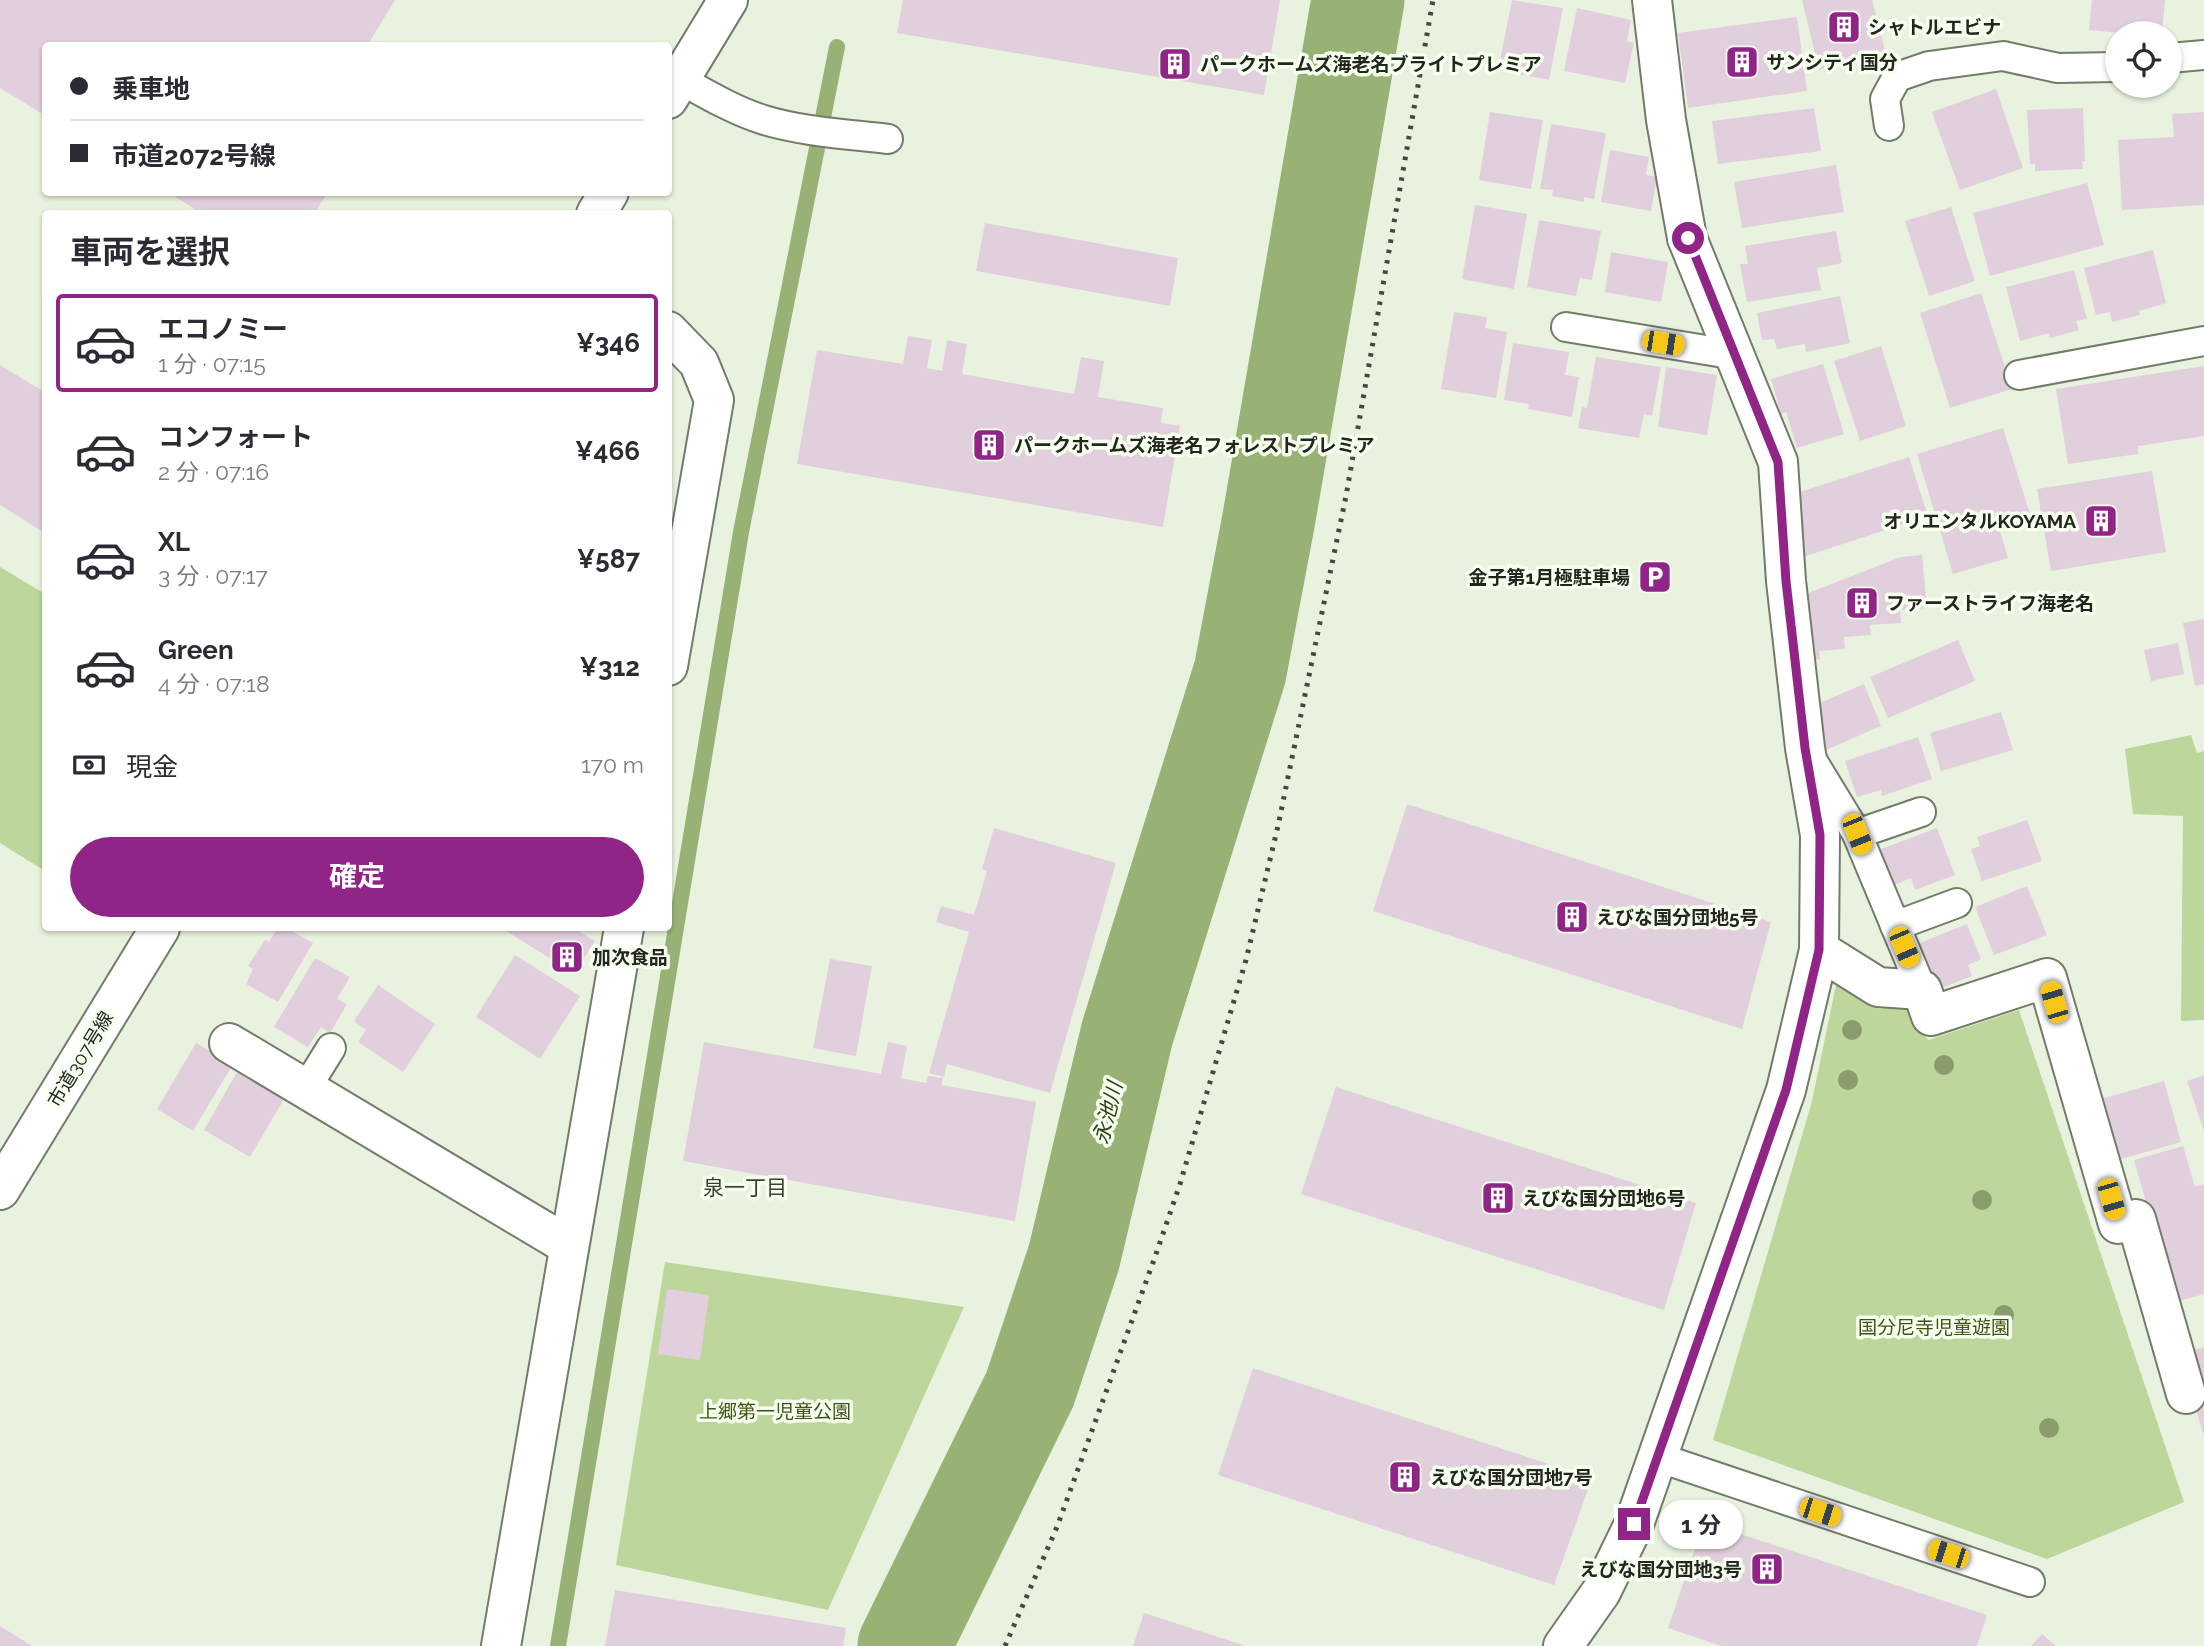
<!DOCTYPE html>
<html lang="ja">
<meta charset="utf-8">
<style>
body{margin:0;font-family:Raleway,"Noto Sans JP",sans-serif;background:#f7f7f7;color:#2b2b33;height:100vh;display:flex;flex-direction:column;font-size:26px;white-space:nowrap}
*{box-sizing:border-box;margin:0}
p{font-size:23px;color:#7c7c81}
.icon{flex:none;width:38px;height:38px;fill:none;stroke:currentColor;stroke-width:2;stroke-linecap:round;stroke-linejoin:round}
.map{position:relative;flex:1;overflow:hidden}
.details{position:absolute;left:42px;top:210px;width:630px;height:721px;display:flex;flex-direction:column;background:#fff;border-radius:7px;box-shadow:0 2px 5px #0004}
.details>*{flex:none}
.top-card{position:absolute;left:42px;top:42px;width:630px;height:154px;border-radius:7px;box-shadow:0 2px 5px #0004;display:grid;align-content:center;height:154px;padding:0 28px;background:#fff}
.tools{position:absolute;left:2105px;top:21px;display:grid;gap:14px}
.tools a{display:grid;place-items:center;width:77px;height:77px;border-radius:50%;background:#fff;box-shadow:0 2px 5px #0004;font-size:35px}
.end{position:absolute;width:32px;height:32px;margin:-16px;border:9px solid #912587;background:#fff;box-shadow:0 0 0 4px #fff}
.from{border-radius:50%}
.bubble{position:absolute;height:49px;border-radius:24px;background:#fff;box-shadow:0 2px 5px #0004;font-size:23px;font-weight:700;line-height:49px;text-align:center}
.car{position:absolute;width:21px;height:42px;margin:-21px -10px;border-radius:9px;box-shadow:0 0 5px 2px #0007;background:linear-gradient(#f5c518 24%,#345 0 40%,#f5c518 0 76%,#345 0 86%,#f5c518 0)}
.top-card b{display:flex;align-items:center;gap:24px;height:66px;font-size:26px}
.top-card b+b{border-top:2px solid #e1e1e2}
.top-card i{width:18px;height:18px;background:#2b2b33}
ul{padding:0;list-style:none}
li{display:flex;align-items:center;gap:21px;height:98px;margin:0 14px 10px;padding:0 14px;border:4px solid transparent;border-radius:7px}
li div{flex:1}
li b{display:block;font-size:26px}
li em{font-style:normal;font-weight:700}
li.current{border-color:#912587}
li>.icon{width:63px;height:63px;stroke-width:1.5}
h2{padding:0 28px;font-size:32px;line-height:84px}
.pay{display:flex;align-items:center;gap:18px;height:77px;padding:0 28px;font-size:26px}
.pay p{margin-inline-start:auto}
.button{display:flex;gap:14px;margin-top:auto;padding:14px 28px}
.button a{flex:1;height:80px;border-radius:42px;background:#912587;color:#fff;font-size:28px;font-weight:700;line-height:80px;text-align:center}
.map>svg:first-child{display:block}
.green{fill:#bcd69b}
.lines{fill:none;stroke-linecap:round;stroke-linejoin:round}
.stream{stroke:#98b276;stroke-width:16}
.river{stroke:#98b276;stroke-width:93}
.building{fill:#e2cfde}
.service-casing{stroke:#737b69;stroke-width:32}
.minor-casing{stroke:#737b69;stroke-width:42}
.tertiary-casing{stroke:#737b69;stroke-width:42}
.service{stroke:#fff;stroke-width:28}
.minor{stroke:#fff;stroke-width:38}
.tertiary{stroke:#fff;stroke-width:38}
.rail{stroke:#44483f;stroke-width:5;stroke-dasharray:3.5 7;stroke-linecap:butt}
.tree{fill:#8a9b6e}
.route{stroke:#912587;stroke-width:9}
.labels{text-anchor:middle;stroke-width:7;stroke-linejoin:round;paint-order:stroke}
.poi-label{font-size:19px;font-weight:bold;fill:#23261f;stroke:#f7ffef;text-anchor:start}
.street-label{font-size:19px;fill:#23261f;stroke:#f7ffef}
.park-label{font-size:19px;fill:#3c5313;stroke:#f7ffef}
.water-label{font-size:21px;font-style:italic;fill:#2d3e12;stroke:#f7ffef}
.neighbourhood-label{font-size:21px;fill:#384030;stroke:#f7ffef}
</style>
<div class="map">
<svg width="2204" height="1646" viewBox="0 0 2204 1646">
<rect width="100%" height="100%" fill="#e9f2de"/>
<g class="green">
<path d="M 0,567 L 45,594 L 45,871 L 0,843 Z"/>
<path d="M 2191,735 L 2197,753 L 2204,751 L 2204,1020 L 2181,1021 L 2183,816 L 2133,814 L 2125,749 Z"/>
<path d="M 1837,980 L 1879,1009 L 1905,1004 L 1928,1040 L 2019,1010 L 2184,1502 L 2047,1559 L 1713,1440 L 1812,1101 Z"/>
<path d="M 665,1262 L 964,1307 L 828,1610 L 616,1565 Z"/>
</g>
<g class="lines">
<path class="stream" d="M 558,1646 L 741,532 L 837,47"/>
<path class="river" d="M 904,1646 L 1030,1389 L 1074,1257 L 1127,1034 L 1240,672 L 1269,518 L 1358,0"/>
</g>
<g class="building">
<path d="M 0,0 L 395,0 L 367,46 L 46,46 L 46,116 L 0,88 Z"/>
<path d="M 903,0 L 1280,0 L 1264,95 L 897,33 Z"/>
<path d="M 1512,0 L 1563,8 L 1549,80 L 1498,70 Z"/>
<path d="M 1802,0 L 1872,0 L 1886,54 L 1819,70 Z"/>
<path d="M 2092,0 L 2165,0 L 2162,33 L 2120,33 L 2089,30 Z"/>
<path d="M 1577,8 L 1631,20 L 1627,41 L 1634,43 L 1625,83 L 1564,71 Z"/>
<path d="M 1797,17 L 1807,91 L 1688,108 L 1678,33 Z"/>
<path d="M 1996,89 L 2023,168 L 1960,190 L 1932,112 Z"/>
<path d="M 1814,108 L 1821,151 L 1718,164 L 1712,121 Z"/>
<path d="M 2083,108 L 2085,161 L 2082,161 L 2083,169 L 2035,171 L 2035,164 L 2030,164 L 2027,110 Z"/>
<path d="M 1490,112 L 1543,120 L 1531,189 L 1479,180 Z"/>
<path d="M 2204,112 L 2204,205 L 2122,210 L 2118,140 L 2174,137 L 2172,114 Z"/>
<path d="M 1551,124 L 1606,133 L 1594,199 L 1584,197 L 1584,202 L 1552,196 L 1553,190 L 1540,189 Z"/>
<path d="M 1610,150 L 1649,157 L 1646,175 L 1657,177 L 1651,211 L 1601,202 Z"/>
<path d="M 1836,165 L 1844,212 L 1742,228 L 1734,182 Z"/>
<path d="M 2087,183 L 2104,245 L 1990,276 L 1973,213 Z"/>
<path d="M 168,192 L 328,192 L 314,214 L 202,214 Z"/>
<path d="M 1475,205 L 1527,214 L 1514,289 L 1462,279 Z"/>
<path d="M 1951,207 L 1975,281 L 1929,296 L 1905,221 Z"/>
<path d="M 1539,220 L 1601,231 L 1592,280 L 1580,278 L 1576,296 L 1527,287 Z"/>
<path d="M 985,223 L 1178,258 L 1170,306 L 976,271 Z"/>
<path d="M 1836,231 L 1842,263 L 1817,268 L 1821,290 L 1747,302 L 1740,264 L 1748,264 L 1745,246 Z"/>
<path d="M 2153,250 L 2166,303 L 2139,311 L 2140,315 L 2112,322 L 2110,312 L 2096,315 L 2084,268 Z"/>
<path d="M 1611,252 L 1668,262 L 1661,302 L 1605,292 Z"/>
<path d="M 2074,270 L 2087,319 L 2076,321 L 2079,330 L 2050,338 L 2049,333 L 2020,341 L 2006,287 Z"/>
<path d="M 1981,293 L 2012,389 L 1950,408 L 1920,313 Z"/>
<path d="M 1840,296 L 1850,343 L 1806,352 L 1805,344 L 1777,349 L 1774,339 L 1762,340 L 1757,313 Z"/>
<path d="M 1454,312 L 1487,317 L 1485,328 L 1507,332 L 1496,398 L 1441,389 Z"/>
<path d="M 908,336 L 932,340 L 927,368 L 942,371 L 947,340 L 967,344 L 962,374 L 1074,394 L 1081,357 L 1104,361 L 1098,397 L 1163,408 L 1161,423 L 1180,426 L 1163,527 L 797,464 L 817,350 L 903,364 Z"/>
<path d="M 1513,343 L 1569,352 L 1565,375 L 1579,377 L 1572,417 L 1528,409 L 1529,404 L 1504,400 Z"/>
<path d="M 1881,346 L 1906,426 L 1860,441 L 1834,361 Z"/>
<path d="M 1596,357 L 1661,367 L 1652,416 L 1644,414 L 1639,438 L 1578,428 L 1582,407 L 1587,408 Z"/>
<path d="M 1823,364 L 1844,434 L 1797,448 L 1786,412 L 1781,414 L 1771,379 Z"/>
<path d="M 0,365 L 46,393 L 46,534 L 0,505 Z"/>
<path d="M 2204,366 L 2204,436 L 2138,446 L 2138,454 L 2068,464 L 2056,389 Z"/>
<path d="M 1666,367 L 1717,375 L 1707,435 L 1658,427 Z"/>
<path d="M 2003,428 L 2030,514 L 1998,524 L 2008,558 L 1953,574 L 1917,454 Z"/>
<path d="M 1909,457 L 1928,516 L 1800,558 L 1781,498 Z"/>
<path d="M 2152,471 L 2166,552 L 2051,571 L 2037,489 Z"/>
<path d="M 1922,555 L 1927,608 L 1900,610 L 1901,623 L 1870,625 L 1871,635 L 1844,637 L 1845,649 L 1819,651 L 1820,659 L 1802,661 L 1798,597 L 1901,557 Z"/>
<path d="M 2204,619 L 2204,684 L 2195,686 L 2183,623 Z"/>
<path d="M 1958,640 L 1975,681 L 1888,718 L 1870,677 Z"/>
<path d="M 2178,643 L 2184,674 L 2151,681 L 2144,650 Z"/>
<path d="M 1864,684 L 1881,726 L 1826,750 L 1808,708 Z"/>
<path d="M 2001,712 L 2013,750 L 1941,771 L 1930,733 Z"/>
<path d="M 1918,737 L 1932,779 L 1882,796 L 1881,790 L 1857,797 L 1845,761 Z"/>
<path d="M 1407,804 L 1771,922 L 1742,1029 L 1373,911 Z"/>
<path d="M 2027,820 L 2042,861 L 1982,881 L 1971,849 L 1980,846 L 1977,837 Z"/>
<path d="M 994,828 L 1116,863 L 1050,1093 L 947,1064 L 944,1077 L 929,1073 L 969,932 L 936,922 L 941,906 L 974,915 L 987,871 L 982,869 Z"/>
<path d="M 1937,828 L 1955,875 L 1915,890 L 1911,878 L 1886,888 L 1873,852 Z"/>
<path d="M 2027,886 L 2047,935 L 1994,955 L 1975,907 Z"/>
<path d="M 1967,924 L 1981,959 L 1968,965 L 1972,976 L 1934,991 L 1915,945 Z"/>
<path d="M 278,928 L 286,928 L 313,943 L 278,1002 L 246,984 L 253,969 L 248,966 L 265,940 L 269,942 Z"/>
<path d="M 501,928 L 573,928 L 595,941 L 574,973 Z"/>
<path d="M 515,955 L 580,996 L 540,1059 L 476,1017 Z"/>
<path d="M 315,958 L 350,977 L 337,999 L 347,1004 L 330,1033 L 321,1027 L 308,1047 L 274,1027 Z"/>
<path d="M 830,959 L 872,966 L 856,1056 L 813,1048 Z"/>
<path d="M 378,985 L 435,1024 L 403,1072 L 358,1042 L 366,1030 L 354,1021 Z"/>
<path d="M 704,1042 L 881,1074 L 888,1042 L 907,1046 L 901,1078 L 926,1083 L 928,1076 L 943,1078 L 941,1085 L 1036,1102 L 1015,1221 L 683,1161 Z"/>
<path d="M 196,1043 L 233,1064 L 193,1131 L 157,1109 Z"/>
<path d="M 237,1072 L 284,1099 L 250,1157 L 204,1130 Z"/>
<path d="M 2204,1075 L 2204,1131 L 2187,1081 Z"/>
<path d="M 2164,1081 L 2181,1142 L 2111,1162 L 2094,1101 Z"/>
<path d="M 1336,1087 L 1696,1203 L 1664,1310 L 1301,1194 Z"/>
<path d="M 2183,1146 L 2195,1187 L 2204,1184 L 2204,1294 L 2169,1304 L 2152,1223 L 2134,1160 Z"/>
<path d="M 667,1289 L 709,1295 L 700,1360 L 658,1354 Z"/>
<path d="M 2204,1347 L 2204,1433 L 2203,1433 L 2180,1354 Z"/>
<path d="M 1253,1368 L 1592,1478 L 1554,1585 L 1218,1475 Z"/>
<path d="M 1704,1522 L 1987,1615 L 1977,1646 L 1721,1646 L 1668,1628 Z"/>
<path d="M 615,1590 L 846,1628 L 843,1646 L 605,1646 Z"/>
<path d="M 1144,1613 L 1243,1645 L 1243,1646 L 1133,1646 Z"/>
<path d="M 0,1626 L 32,1646 L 0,1646 Z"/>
<path d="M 2042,1634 L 2056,1646 L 2031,1646 Z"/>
</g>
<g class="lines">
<defs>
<g id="service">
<path d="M 2170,58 L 2204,55"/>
<path d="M 681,80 C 708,95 735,111 764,120 C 804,132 847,134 888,139"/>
<path d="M 1889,126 L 1885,99 L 1897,77 L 1929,66 L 2003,56 L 2058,68 L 2118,67"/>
<path d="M 1566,327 L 1736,355"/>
<path d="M 2019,375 L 2204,341"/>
<path d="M 1812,760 L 1857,834 L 1922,990"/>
<path d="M 1857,834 L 1921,812"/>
<path d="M 1895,926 L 1957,903"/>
<path d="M 305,1090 L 331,1048"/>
<path d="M 1657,1457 L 2030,1582"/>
</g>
<g id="minor">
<path d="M 1652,0 L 1666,120 L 1687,238 L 1778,462 L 1786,581 L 1805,748 L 1820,835 L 1819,950 L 1878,987 L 1922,990 L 1931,1016 L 2047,978 L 2118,1224 L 2136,1219 L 2186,1394"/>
<path d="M 229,1043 L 569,1246"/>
</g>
<g id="tertiary">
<path d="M 668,99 L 728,0"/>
<path d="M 596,214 L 609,192"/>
<path d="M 668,331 L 699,363 L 714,400 L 668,666"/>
<path d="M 0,1190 L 160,928"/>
<path d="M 501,1646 L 624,928"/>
<path d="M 1563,1646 L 1601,1592 L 1634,1524 L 1786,1090 L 1819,950"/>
</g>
</defs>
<use href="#service" class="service-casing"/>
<use href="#minor" class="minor-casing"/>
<use href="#tertiary" class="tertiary-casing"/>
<use href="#service" class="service"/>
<use href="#minor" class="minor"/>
<use href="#tertiary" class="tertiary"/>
<path class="rail" d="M 1005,1646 L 1057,1527 L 1155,1257 L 1180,1184 L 1246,960 L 1278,826 L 1346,496 L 1433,0"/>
</g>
<g class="tree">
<circle cx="1852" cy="1030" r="10"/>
<circle cx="1944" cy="1065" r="10"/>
<circle cx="1848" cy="1080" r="10"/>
<circle cx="1982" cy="1200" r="10"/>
<circle cx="2004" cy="1315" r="10"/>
<circle cx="2049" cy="1428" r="10"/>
</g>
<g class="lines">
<path class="route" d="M 1634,1524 L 1786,1090 L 1819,950 L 1820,835 L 1805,748 L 1786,581 L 1778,462 L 1688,238"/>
</g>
<defs>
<symbol id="building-square" viewBox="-11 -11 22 22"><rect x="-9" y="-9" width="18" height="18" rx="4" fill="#912587" stroke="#f7ffef"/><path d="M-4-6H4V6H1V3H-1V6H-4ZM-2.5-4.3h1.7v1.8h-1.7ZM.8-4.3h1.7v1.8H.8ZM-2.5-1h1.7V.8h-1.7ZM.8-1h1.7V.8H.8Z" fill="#fff"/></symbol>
<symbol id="parking-square" viewBox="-11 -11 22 22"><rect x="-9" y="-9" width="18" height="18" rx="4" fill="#912587" stroke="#f7ffef"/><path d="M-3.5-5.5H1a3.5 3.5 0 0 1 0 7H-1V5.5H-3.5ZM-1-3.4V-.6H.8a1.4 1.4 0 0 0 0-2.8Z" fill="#fff"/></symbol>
</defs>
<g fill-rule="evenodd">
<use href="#building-square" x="1825" y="8" width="38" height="38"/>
<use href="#building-square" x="1723" y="43" width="38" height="38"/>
<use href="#building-square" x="1156" y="45" width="38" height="38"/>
<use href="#building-square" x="970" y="426" width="38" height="38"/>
<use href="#building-square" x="2082" y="502" width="38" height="38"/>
<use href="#parking-square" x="1636" y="558" width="38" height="38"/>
<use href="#building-square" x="1843" y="584" width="38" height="38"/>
<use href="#building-square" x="1553" y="898" width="38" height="38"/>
<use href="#building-square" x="548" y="938" width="38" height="38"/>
<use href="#building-square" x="1479" y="1179" width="38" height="38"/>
<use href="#building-square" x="1386" y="1458" width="38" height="38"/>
<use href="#building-square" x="1748" y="1550" width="38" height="38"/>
</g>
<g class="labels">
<g class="poi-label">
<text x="1868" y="34">シャトルエビナ</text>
<text x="1766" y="69">サンシティ国分</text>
<text x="1200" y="71">パークホームズ海老名ブライトプレミア</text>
<text x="1014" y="452">パークホームズ海老名フォレストプレミア</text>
<text x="2076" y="528" text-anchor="end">オリエンタルKOYAMA</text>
<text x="1630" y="584" text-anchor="end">金子第1月極駐車場</text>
<text x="1886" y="610">ファーストライフ海老名</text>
<text x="1596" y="924">えびな国分団地5号</text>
<text x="592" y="964">加次食品</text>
<text x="1522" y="1205">えびな国分団地6号</text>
<text x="1430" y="1484">えびな国分団地7号</text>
<text x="1742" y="1576" text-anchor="end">えびな国分団地3号</text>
</g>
<g class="street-label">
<text transform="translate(80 1059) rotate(-59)" y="7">市道307号線</text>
</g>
<g class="park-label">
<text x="1934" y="1334">国分尼寺児童遊園</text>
<text x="775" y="1418">上郷第一児童公園</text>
</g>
<g class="water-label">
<text transform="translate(1108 1113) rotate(-76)" y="7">永池川</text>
</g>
<g class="neighbourhood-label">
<text x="745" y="1195">泉一丁目</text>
</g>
</g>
</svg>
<div class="tools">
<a><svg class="icon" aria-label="locate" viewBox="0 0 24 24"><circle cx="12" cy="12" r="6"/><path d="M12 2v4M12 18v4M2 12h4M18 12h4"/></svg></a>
</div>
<i class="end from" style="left:1688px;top:238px"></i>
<i class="end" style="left:1634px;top:1524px"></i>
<div class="bubble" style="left:1659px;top:1500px;width:84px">1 分</div>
<i class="car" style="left:1663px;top:343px;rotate:99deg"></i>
<i class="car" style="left:1857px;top:834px;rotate:158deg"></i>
<i class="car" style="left:1904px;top:947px;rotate:157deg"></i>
<i class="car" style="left:2054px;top:1002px;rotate:344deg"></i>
<i class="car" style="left:2111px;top:1199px;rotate:164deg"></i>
<i class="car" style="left:1820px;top:1512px;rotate:108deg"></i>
<i class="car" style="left:1948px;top:1554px;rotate:288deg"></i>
<div class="top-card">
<b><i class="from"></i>乗車地</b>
<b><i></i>市道2072号線</b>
</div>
<section class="details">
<h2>車両を選択</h2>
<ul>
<li class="current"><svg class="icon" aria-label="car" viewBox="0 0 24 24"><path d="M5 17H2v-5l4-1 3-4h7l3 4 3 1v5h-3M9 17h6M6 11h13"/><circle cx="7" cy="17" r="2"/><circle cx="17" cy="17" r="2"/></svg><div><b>エコノミー</b><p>1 分 · 07:15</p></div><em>¥346</em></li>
<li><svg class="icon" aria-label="car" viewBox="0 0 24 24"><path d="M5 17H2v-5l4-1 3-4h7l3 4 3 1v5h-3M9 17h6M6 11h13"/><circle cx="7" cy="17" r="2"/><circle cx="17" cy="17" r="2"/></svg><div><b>コンフォート</b><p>2 分 · 07:16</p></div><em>¥466</em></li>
<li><svg class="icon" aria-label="car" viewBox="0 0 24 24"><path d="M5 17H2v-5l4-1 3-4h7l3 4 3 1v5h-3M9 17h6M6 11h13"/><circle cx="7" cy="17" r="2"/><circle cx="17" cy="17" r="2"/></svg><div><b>XL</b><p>3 分 · 07:17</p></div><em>¥587</em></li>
<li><svg class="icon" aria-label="car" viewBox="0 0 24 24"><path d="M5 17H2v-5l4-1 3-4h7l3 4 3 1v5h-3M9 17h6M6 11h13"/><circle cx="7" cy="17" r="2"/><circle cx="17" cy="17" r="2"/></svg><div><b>Green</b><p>4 分 · 07:18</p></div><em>¥312</em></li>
</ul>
<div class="pay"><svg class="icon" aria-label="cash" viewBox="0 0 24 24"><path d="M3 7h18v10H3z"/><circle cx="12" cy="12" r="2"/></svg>現金<p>170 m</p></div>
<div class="button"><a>確定</a></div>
</section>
</div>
